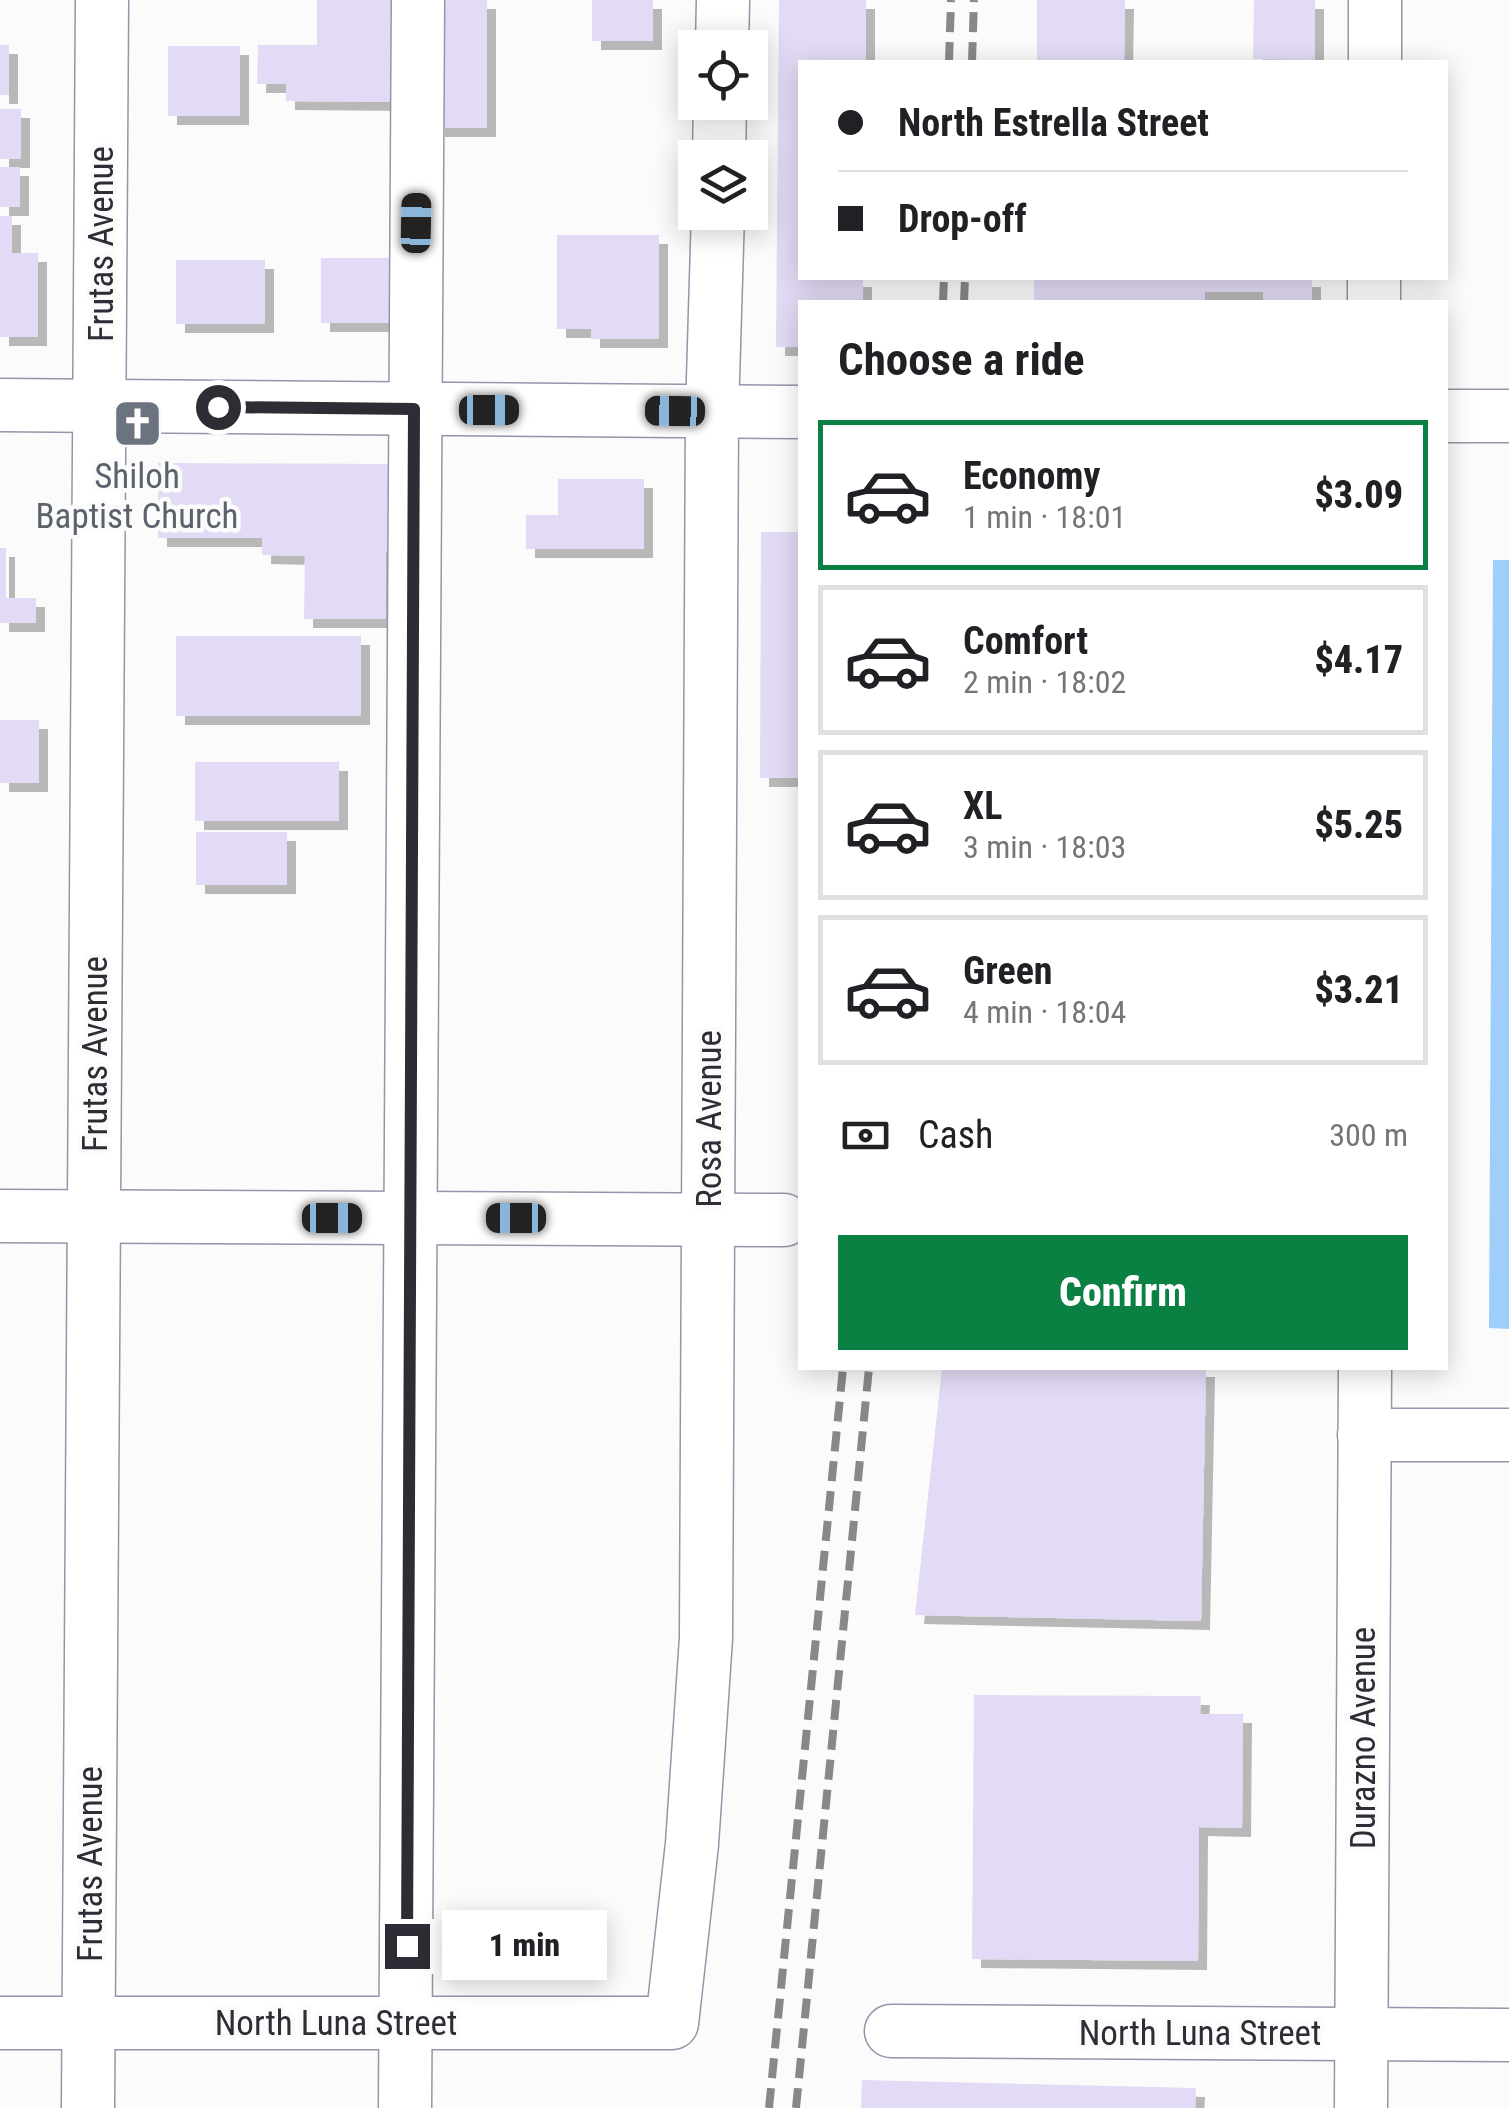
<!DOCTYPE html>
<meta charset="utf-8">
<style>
body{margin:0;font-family:"Roboto Condensed",sans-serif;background:#f6f6f6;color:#202124;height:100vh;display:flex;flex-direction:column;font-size:38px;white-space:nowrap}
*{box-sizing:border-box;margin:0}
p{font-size:32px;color:#757577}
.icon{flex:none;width:55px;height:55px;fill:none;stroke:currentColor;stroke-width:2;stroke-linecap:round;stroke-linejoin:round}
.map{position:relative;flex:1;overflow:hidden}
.drawer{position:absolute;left:798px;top:300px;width:650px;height:1070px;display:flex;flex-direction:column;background:#fff;border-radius:0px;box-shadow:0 5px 25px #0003}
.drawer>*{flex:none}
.top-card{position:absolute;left:798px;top:60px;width:650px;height:220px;border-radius:0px;box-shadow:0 5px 25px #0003;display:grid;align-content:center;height:220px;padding:0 40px;background:#fff}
.fabs{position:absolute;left:678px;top:30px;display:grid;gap:20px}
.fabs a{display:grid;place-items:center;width:90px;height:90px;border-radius:0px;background:#fff;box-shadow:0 5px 25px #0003;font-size:50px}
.end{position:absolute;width:45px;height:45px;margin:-22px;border:12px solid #2f2c35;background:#fff;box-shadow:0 0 0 5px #fff}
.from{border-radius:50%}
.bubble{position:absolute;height:70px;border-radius:0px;background:#fff;box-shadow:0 5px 25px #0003;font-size:32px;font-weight:800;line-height:70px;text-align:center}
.car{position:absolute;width:30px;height:60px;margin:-30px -15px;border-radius:12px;box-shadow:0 0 8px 2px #0007;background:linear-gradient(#222 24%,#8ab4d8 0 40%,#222 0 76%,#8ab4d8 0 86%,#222 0)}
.top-card b{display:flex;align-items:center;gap:35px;height:95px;font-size:38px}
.top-card b+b{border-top:2px solid #e0e0e0}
.top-card i{width:25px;height:25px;background:#202124}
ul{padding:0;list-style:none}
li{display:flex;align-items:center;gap:30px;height:150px;margin:0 20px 15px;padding:0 20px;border:5px solid #e0e0e0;border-radius:0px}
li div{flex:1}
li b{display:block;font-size:38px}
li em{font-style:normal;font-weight:800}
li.selected{border-color:#0b8043}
li>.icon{width:90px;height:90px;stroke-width:1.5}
h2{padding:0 40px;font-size:45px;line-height:120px}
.pay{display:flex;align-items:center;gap:25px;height:110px;padding:0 40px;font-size:38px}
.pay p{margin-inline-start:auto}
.action{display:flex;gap:20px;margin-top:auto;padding:20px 40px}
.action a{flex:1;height:115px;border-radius:0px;background:#0b8043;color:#fff;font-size:40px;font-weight:800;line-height:115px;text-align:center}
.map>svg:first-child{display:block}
.water{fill:#9ecef9}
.building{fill:#e3dbf5;filter:url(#shadow)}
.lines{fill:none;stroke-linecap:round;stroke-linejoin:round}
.minor-casing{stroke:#9a92aa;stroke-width:55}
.minor{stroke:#fff;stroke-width:52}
.rail{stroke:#89878c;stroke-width:8;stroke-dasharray:20 10;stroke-linecap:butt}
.route{stroke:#2f2c35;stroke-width:12}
.labels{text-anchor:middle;stroke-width:9;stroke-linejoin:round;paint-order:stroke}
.street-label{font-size:35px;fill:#2f2c35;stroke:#fbfbfb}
.worship-label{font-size:35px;fill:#5b616d;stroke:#fbfbfb}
</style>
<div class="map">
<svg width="1509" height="2108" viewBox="0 0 1509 2108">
<defs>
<filter id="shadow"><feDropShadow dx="9" dy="9" stdDeviation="0" flood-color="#0004"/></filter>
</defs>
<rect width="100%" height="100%" fill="#fbfbfb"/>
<path class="water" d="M 1493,560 L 1509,560 L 1509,1329 L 1489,1328 Z"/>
<g class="building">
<path d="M 317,0 L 403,0 L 403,102 L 286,101 L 286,84 L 257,84 L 258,45 L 317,45 Z"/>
<rect x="436" y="0" width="51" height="128"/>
<rect x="592" y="0" width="61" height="41"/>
<path d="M 779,0 L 866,0 L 866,62 L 800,62 L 800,278 L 863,278 L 863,302 L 800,302 L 800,347 L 776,347 Z"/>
<path d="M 1037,0 L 1125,0 L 1124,62 L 1037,62 Z"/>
<path d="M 1254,0 L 1315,0 L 1315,60 L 1253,59 Z"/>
<rect x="0" y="45" width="9" height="50"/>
<rect x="168" y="46" width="72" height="70"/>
<rect x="0" y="109" width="21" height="50"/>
<rect x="0" y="167" width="20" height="40"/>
<path d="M 0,216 L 12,216 L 12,253 L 38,253 L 38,337 L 0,337 Z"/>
<path d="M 557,235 L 659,235 L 659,339 L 591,339 L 591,329 L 557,329 Z"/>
<rect x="321" y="258" width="73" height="65"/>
<rect x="176" y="260" width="89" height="64"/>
<path d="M 1034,278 L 1312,278 L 1312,302 L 1263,302 L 1263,292 L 1205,292 L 1205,302 L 1034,302 Z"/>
<path d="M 158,463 L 399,464 L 399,552 L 386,552 L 386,619 L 304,619 L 305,556 L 262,555 L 262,538 L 158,538 Z"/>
<path d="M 558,479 L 644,479 L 644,549 L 526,549 L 526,515 L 558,515 Z"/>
<path d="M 761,532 L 800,532 L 800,778 L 760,778 Z"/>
<path d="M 0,548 L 6,548 L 6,598 L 36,598 L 36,623 L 0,623 Z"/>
<rect x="176" y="636" width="185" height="80"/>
<rect x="0" y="720" width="39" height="63"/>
<rect x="195" y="762" width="144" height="59"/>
<rect x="196" y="832" width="91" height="53"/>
<path d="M 942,1368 L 1206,1368 L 1201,1621 L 915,1615 Z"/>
<path d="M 974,1695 L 1201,1696 L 1200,1714 L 1243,1714 L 1242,1828 L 1199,1827 L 1198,1961 L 972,1959 Z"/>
<path d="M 862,2080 L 1196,2088 L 1195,2108 L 861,2108 Z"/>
</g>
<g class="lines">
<defs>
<g id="minor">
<path d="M 722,48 L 723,0"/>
<path d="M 1375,62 L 1375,0"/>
<path d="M 719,158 L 720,102"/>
<path d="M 1374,302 L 1374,278"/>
<path d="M 0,405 L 800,412"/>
<path d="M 1445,416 L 1509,416"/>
<path d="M 0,1216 L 784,1220"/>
<path d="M 1364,1435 L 1509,1435"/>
<path d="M 0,2023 L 672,2023 L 692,1844 L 706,1638 L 712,412 L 718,212"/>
<path d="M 891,2031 L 1509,2035"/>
<path d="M 88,2108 L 102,0"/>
<path d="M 405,2108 L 418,0"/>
<path d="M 1361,2108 L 1365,1368"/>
</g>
</defs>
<use href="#minor" class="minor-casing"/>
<use href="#minor" class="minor"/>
<g class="rail">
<path d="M 949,62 L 951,0"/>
<path d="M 972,62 L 974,0"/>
<path d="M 943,302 L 944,278"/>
<path d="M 964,302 L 965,278"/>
<path d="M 769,2108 L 843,1368"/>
<path d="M 796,2108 L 869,1368"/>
</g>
</g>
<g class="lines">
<path class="route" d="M 218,407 L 414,409 L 407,1946"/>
</g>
<defs>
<symbol id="church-square" viewBox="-11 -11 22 22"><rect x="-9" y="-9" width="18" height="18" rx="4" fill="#6b7280" stroke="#fbfbfb"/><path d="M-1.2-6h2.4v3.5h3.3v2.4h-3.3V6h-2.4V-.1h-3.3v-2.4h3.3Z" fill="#fff"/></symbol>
</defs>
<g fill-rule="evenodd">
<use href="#church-square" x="110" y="396" width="55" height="55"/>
</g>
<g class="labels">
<g class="street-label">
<text transform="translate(101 244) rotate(-90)" y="12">Frutas Avenue</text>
<text transform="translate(95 1054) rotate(-90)" y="12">Frutas Avenue</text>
<text transform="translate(709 1119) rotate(-90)" y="12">Rosa Avenue</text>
<text transform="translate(1363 1738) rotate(-90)" y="12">Durazno Avenue</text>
<text transform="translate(90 1864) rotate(-90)" y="12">Frutas Avenue</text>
<text x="336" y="2035">North Luna Street</text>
<text x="1200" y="2045">North Luna Street</text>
</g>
<g class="worship-label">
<text x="137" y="488">Shiloh<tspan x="137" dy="40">Baptist Church</tspan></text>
</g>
</g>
</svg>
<div class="fabs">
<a><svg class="icon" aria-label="locate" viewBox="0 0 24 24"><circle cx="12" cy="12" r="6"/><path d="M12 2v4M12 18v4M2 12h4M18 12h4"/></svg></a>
<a><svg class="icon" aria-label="layers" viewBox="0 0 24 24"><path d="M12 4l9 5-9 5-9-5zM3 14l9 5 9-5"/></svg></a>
</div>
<i class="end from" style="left:218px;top:407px"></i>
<i class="end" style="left:407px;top:1946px"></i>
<div class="bubble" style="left:442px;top:1910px;width:165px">1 min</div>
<i class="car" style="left:416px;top:223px;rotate:1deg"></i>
<i class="car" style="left:489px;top:410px;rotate:90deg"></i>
<i class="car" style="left:675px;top:411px;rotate:271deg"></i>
<i class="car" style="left:332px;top:1218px;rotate:90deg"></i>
<i class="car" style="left:516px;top:1218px;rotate:270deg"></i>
<div class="top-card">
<b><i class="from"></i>North Estrella Street</b>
<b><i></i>Drop-off</b>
</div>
<section class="drawer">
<h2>Choose a ride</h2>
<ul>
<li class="selected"><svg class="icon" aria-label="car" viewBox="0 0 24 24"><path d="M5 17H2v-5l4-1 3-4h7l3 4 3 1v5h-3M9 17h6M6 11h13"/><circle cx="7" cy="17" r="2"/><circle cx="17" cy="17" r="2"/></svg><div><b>Economy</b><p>1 min · 18:01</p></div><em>$3.09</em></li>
<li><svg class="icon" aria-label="car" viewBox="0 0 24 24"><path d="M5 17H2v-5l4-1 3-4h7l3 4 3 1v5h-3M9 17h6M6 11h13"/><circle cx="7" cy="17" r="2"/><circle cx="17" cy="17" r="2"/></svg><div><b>Comfort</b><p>2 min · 18:02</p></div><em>$4.17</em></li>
<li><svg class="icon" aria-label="car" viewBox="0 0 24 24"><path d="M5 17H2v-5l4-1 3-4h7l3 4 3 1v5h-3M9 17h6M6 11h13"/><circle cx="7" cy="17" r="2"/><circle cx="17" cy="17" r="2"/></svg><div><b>XL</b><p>3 min · 18:03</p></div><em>$5.25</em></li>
<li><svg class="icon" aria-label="car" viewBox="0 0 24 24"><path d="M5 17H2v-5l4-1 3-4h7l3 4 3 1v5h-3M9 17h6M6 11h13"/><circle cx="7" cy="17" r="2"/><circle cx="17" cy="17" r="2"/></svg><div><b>Green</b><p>4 min · 18:04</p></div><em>$3.21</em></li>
</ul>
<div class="pay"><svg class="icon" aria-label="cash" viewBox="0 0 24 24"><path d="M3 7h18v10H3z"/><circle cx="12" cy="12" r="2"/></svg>Cash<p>300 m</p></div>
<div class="action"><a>Confirm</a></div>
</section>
</div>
